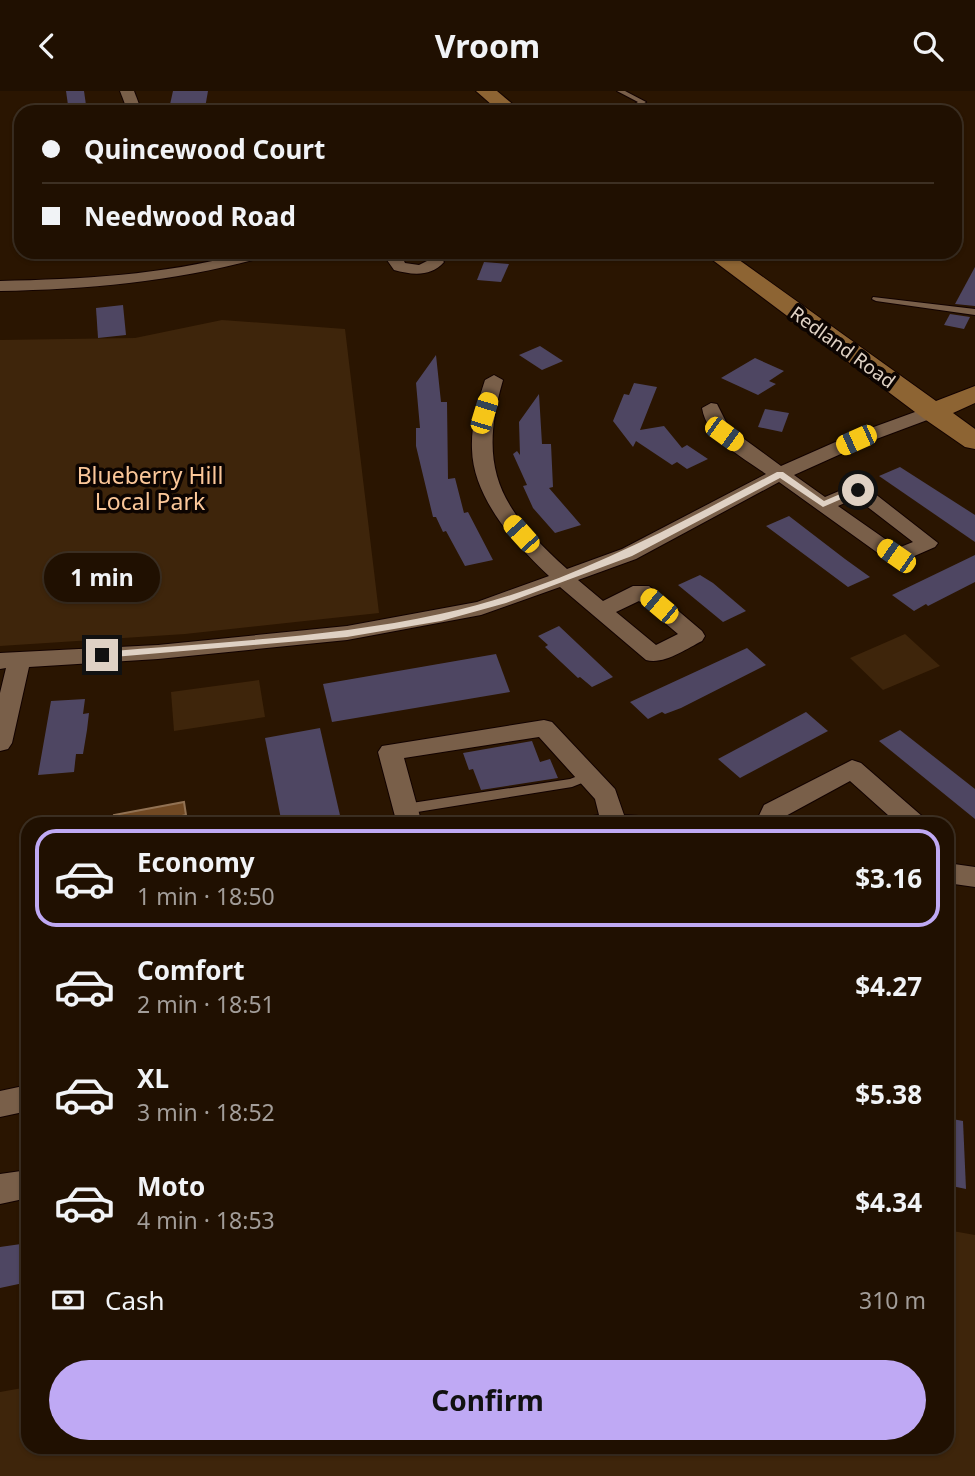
<!DOCTYPE html>
<meta charset="utf-8">
<style>
body{margin:0;font-family:"Noto Sans",sans-serif;background:#2d1e10;color:#f1f3f6;height:100vh;display:flex;flex-direction:column;font-size:26px;white-space:nowrap}
*{box-sizing:border-box;margin:0}
p{font-size:23px;color:#a29d99}
.icon{flex:none;width:38px;height:38px;fill:none;stroke:currentColor;stroke-width:2;stroke-linecap:round;stroke-linejoin:round}
.map{position:relative;flex:1;overflow:hidden}
.sheet{position:absolute;left:21px;top:726px;width:933px;height:637px;display:flex;flex-direction:column;background:#201001;border-radius:21px;box-shadow:0 2px 5px #0004,0 0 0 2px #3d3023}
.sheet>*{flex:none}
.guide{position:absolute;left:14px;top:14px;width:948px;height:154px;border-radius:21px;box-shadow:0 2px 5px #0004,0 0 0 2px #3d3023;display:grid;align-content:center;height:154px;padding:0 28px;background:#201001}
.end{position:absolute;width:32px;height:32px;margin:-16px;border:9px solid #dfd1c4;background:#111;box-shadow:0 0 0 4px #111}
.from{border-radius:50%}
.bubble{position:absolute;height:49px;border-radius:24px;background:#201001;box-shadow:0 2px 5px #0004,0 0 0 2px #3d3023;font-size:23px;font-weight:700;line-height:49px;text-align:center}
.car{position:absolute;width:21px;height:42px;margin:-21px -10px;border-radius:9px;box-shadow:0 0 5px 2px #0007;background:linear-gradient(#f5c518 24%,#345 0 40%,#f5c518 0 76%,#345 0 86%,#f5c518 0)}
.guide b{display:flex;align-items:center;gap:24px;height:66px;font-size:26px}
.guide b+b{border-top:2px solid #3d3023}
.guide i{width:18px;height:18px;background:#f1f3f6}
ul{padding:12px 0 0;list-style:none}
li{display:flex;align-items:center;gap:21px;height:98px;margin:0 14px 10px;padding:0 14px;border:4px solid transparent;border-radius:21px}
li div{flex:1}
li b{display:block;font-size:26px}
li em{font-style:normal;font-weight:700}
li.on{border-color:#bfa9f4}
li>.icon{width:63px;height:63px;stroke-width:1.5}
.pay{display:flex;align-items:center;gap:18px;height:77px;padding:0 28px;font-size:26px}
.pay p{margin-inline-start:auto}
.cta{display:flex;gap:14px;margin-top:auto;padding:14px 28px}
.cta a{flex:1;height:80px;border-radius:42px;background:#bfa9f4;color:#111;font-size:28px;font-weight:700;line-height:80px;text-align:center}
header{display:flex;justify-content:space-between;align-items:center;height:91px;padding:0 28px;background:#201001;font-size:32px;font-weight:700}
.map>svg:first-child{display:block}
.green{fill:#3e250b}
.water{fill:#714923;stroke:#927253;stroke-width:2}
.building{fill:#4e4662}
.lines{fill:none;stroke-linecap:round;stroke-linejoin:round}
.lane-casing{stroke:#120200;stroke-width:2}
.street-casing{stroke:#120200;stroke-width:2}
.secondary-casing{stroke:#120200;stroke-width:2}
.lane{fill:#795f49;fill-rule:evenodd}
.street{fill:#795f49;fill-rule:evenodd}
.secondary{fill:#8d6433;fill-rule:evenodd}
.route{fill:#dfd1c4}
.labels{text-anchor:middle;stroke-width:7;stroke-linejoin:round;paint-order:stroke}
.far-street-label{font-size:19px;fill:#dfd1c4;stroke:#0c0401}
.park-label{font-size:23px;fill:#fbc799;stroke:#0c0401}
</style>
<header><svg class="icon" aria-label="back" viewBox="0 0 24 24"><path d="M15 5l-7 7 7 7"/></svg>Vroom<svg class="icon" aria-label="search" viewBox="0 0 24 24"><circle cx="10" cy="10" r="6"/><path d="M15 15l6 6"/></svg></header>
<div class="map">
<svg width="975" height="1385" viewBox="0 0 975 1385">
<rect width="100%" height="100%" fill="#2a1501"/>
<g class="green">
<path d="M 222,229 L 345,238 L 379,522 L 185,543 L 0,555 L 0,249 L 135,247 Z"/>
<path d="M 905,543 L 940,575 L 883,599 L 850,567 Z"/>
<path d="M 259,589 L 265,626 L 174,640 L 171,601 Z"/>
<path d="M 947,1139 L 975,1144 L 975,1385 L 0,1385 L 0,1301 L 28,1296 L 28,1356 L 947,1356 Z"/>
</g>
<path class="water" d="M 184,711 L 186,724 L 165,729 L 165,733 L 115,733 L 114,724 Z"/>
<g class="building">
<path d="M 66,0 L 84,0 L 87,21 L 69,21 Z"/>
<path d="M 173,0 L 208,0 L 205,17 L 169,18 Z"/>
<path d="M 484,171 L 509,173 L 501,191 L 477,189 Z"/>
<path d="M 975,176 L 975,215 L 955,213 Z"/>
<path d="M 123,214 L 126,244 L 98,247 L 96,217 Z"/>
<path d="M 950,223 L 970,226 L 964,238 L 944,234 Z"/>
<path d="M 540,255 L 563,270 L 542,279 L 519,264 Z"/>
<path d="M 436,264 L 441,311 L 447,311 L 448,388 L 455,387 L 464,422 L 468,421 L 493,469 L 465,475 L 446,440 L 443,441 L 436,426 L 433,426 L 416,355 L 416,337 L 420,337 L 416,292 Z"/>
<path d="M 755,267 L 784,280 L 769,290 L 776,293 L 758,304 L 721,287 Z"/>
<path d="M 634,292 L 657,296 L 640,339 L 664,335 L 682,357 L 687,354 L 708,368 L 687,378 L 677,371 L 672,374 L 636,350 L 633,356 L 613,330 L 624,303 L 629,304 Z"/>
<path d="M 539,303 L 542,353 L 551,353 L 553,396 L 549,397 L 581,434 L 555,442 L 533,417 L 523,395 L 527,394 L 513,363 L 517,360 L 520,364 L 519,331 Z"/>
<path d="M 765,318 L 789,322 L 782,341 L 758,336 Z"/>
<path d="M 900,376 L 975,424 L 975,451 L 879,385 Z"/>
<path d="M 789,425 L 845,468 L 870,486 L 848,496 L 766,435 Z"/>
<path d="M 975,464 L 975,491 L 928,515 L 926,513 L 914,520 L 892,504 Z"/>
<path d="M 700,484 L 713,492 L 746,520 L 723,531 L 678,494 Z"/>
<path d="M 559,535 L 613,586 L 592,596 L 580,586 L 578,587 L 545,556 L 548,554 L 538,545 Z"/>
<path d="M 747,557 L 766,574 L 681,617 L 665,623 L 662,621 L 648,628 L 630,611 Z"/>
<path d="M 496,563 L 510,601 L 332,631 L 323,593 Z"/>
<path d="M 85,608 L 83,623 L 89,622 L 87,639 L 83,663 L 76,663 L 74,681 L 38,684 L 51,610 Z"/>
<path d="M 806,621 L 828,640 L 740,687 L 718,668 Z"/>
<path d="M 320,637 L 342,733 L 282,733 L 265,647 Z"/>
<path d="M 900,639 L 975,698 L 975,728 L 879,650 Z"/>
<path d="M 532,650 L 540,671 L 550,668 L 558,687 L 481,699 L 473,678 L 469,679 L 463,662 Z"/>
<path d="M 947,1027 L 963,1030 L 966,1098 L 947,1094 Z"/>
<path d="M 28,1152 L 28,1191 L 0,1197 L 0,1156 Z"/>
</g>
<g class="lines">
<defs>
<g id="lane">
<path d="M 617,0 L 625,0 L 646,11 L 629,21 L 621,21 L 638,11 Z"/>
<path d="M 873,206 L 975,218 L 975,224 L 876,210 L 872,208 Z"/>
<path d="M 588,681 L 594,685 L 592,688 L 572,696 L 405,723 L 401,721 L 399,718 L 401,715 L 405,713 L 570,688 Z"/>
</g>
<g id="street">
<path d="M 120,0 L 134,0 L 142,21 L 128,21 Z"/>
<path d="M 248,161 L 273,161 L 271,164 C 181,190 93,198 0,200 L 0,190 C 84,188 167,184 248,161 Z"/>
<path d="M 395,161 L 413,161 L 404,170 L 405,172 L 419,174 L 427,170 L 413,161 L 435,161 L 444,171 C 431,186 412,184 394,179 L 387,169 Z"/>
<path d="M 494,284 L 503,289 C 477,378 500,418 567,478 L 622,458 L 766,383 C 742,366 707,348 702,317 L 711,312 L 717,313 L 729,337 L 781,375 L 849,345 L 926,317 L 938,317 L 941,321 L 938,325 L 863,353 L 794,384 L 825,406 L 851,395 L 865,395 L 938,452 L 935,456 L 903,470 L 889,470 L 779,391 L 636,468 L 578,489 L 603,510 L 633,495 L 649,495 L 702,540 L 705,545 L 702,550 C 686,558 664,574 646,569 L 560,496 L 481,524 L 347,549 L 158,568 L 29,576 L 12,652 L 8,658 L 0,660 L 0,602 L 6,577 L 0,578 L 0,562 L 158,554 L 347,535 L 477,511 L 549,485 C 515,453 473,407 472,358 C 471,334 478,311 485,289 ZM 856,407 L 913,451 L 898,457 L 838,415 ZM 639,510 L 678,543 L 656,554 L 616,521 Z"/>
<path d="M 544,629 L 552,631 L 615,698 L 624,724 L 653,726 L 656,733 L 584,733 L 587,726 L 599,724 L 595,708 L 539,646 L 404,667 L 422,733 L 397,733 L 378,661 L 382,655 Z"/>
<path d="M 852,669 L 861,672 L 923,726 L 926,733 L 898,733 L 850,690 L 782,727 L 779,733 L 755,733 L 764,714 Z"/>
<path d="M 947,772 L 975,776 L 975,796 L 947,792 Z"/>
<path d="M 28,994 L 28,1020 L 0,1026 L 0,1000 Z"/>
<path d="M 28,1079 L 28,1107 L 0,1113 L 0,1083 Z"/>
</g>
<g id="secondary">
<path d="M 476,0 L 497,0 L 522,21 L 500,21 Z"/>
<path d="M 702,161 L 728,161 L 936,310 L 975,295 L 975,312 L 953,322 L 975,338 L 975,358 L 965,356 L 923,327 Z"/>
</g>
</defs>
<use href="#lane" class="lane-casing"/>
<use href="#street" class="street-casing"/>
<use href="#secondary" class="secondary-casing"/>
<use href="#lane" class="lane"/>
<use href="#street" class="street"/>
<use href="#secondary" class="secondary"/>
</g>
<path class="route" d="M 777,381 L 783,381 L 824,410 L 854,397 L 862,399 L 823,416 L 780,387 L 632,465 L 506,512 L 441,530 L 347,546 L 102,567 L 97,564 L 102,561 C 215,551 330,547 440,523 C 560,498 669,438 777,381 Z"/>
<g class="labels">
<g class="far-street-label">
<text transform="translate(843 256) rotate(36)" y="7">Redland Road</text>
</g>
<g class="park-label">
<text x="150" y="393">Blueberry Hill<tspan x="150" dy="26">Local Park</tspan></text>
</g>
</g>
</svg>
<i class="end from" style="left:858px;top:399px"></i>
<i class="end" style="left:102px;top:564px"></i>
<div class="bubble" style="left:44px;top:462px;width:116px">1 min</div>
<i class="car" style="left:484px;top:322px;rotate:17deg"></i>
<i class="car" style="left:724px;top:343px;rotate:126deg"></i>
<i class="car" style="left:856px;top:349px;rotate:246deg"></i>
<i class="car" style="left:521px;top:443px;rotate:318deg"></i>
<i class="car" style="left:896px;top:465px;rotate:305deg"></i>
<i class="car" style="left:659px;top:515px;rotate:310deg"></i>
<div class="guide">
<b><i class="from"></i>Quincewood Court</b>
<b><i></i>Needwood Road</b>
</div>
<section class="sheet">
<ul>
<li class="on"><svg class="icon" aria-label="car" viewBox="0 0 24 24"><path d="M5 17H2v-5l4-1 3-4h7l3 4 3 1v5h-3M9 17h6M6 11h13"/><circle cx="7" cy="17" r="2"/><circle cx="17" cy="17" r="2"/></svg><div><b>Economy</b><p>1 min · 18:50</p></div><em>$3.16</em></li>
<li><svg class="icon" aria-label="car" viewBox="0 0 24 24"><path d="M5 17H2v-5l4-1 3-4h7l3 4 3 1v5h-3M9 17h6M6 11h13"/><circle cx="7" cy="17" r="2"/><circle cx="17" cy="17" r="2"/></svg><div><b>Comfort</b><p>2 min · 18:51</p></div><em>$4.27</em></li>
<li><svg class="icon" aria-label="car" viewBox="0 0 24 24"><path d="M5 17H2v-5l4-1 3-4h7l3 4 3 1v5h-3M9 17h6M6 11h13"/><circle cx="7" cy="17" r="2"/><circle cx="17" cy="17" r="2"/></svg><div><b>XL</b><p>3 min · 18:52</p></div><em>$5.38</em></li>
<li><svg class="icon" aria-label="car" viewBox="0 0 24 24"><path d="M5 17H2v-5l4-1 3-4h7l3 4 3 1v5h-3M9 17h6M6 11h13"/><circle cx="7" cy="17" r="2"/><circle cx="17" cy="17" r="2"/></svg><div><b>Moto</b><p>4 min · 18:53</p></div><em>$4.34</em></li>
</ul>
<div class="pay"><svg class="icon" aria-label="cash" viewBox="0 0 24 24"><path d="M3 7h18v10H3z"/><circle cx="12" cy="12" r="2"/></svg>Cash<p>310 m</p></div>
<div class="cta"><a>Confirm</a></div>
</section>
</div>
